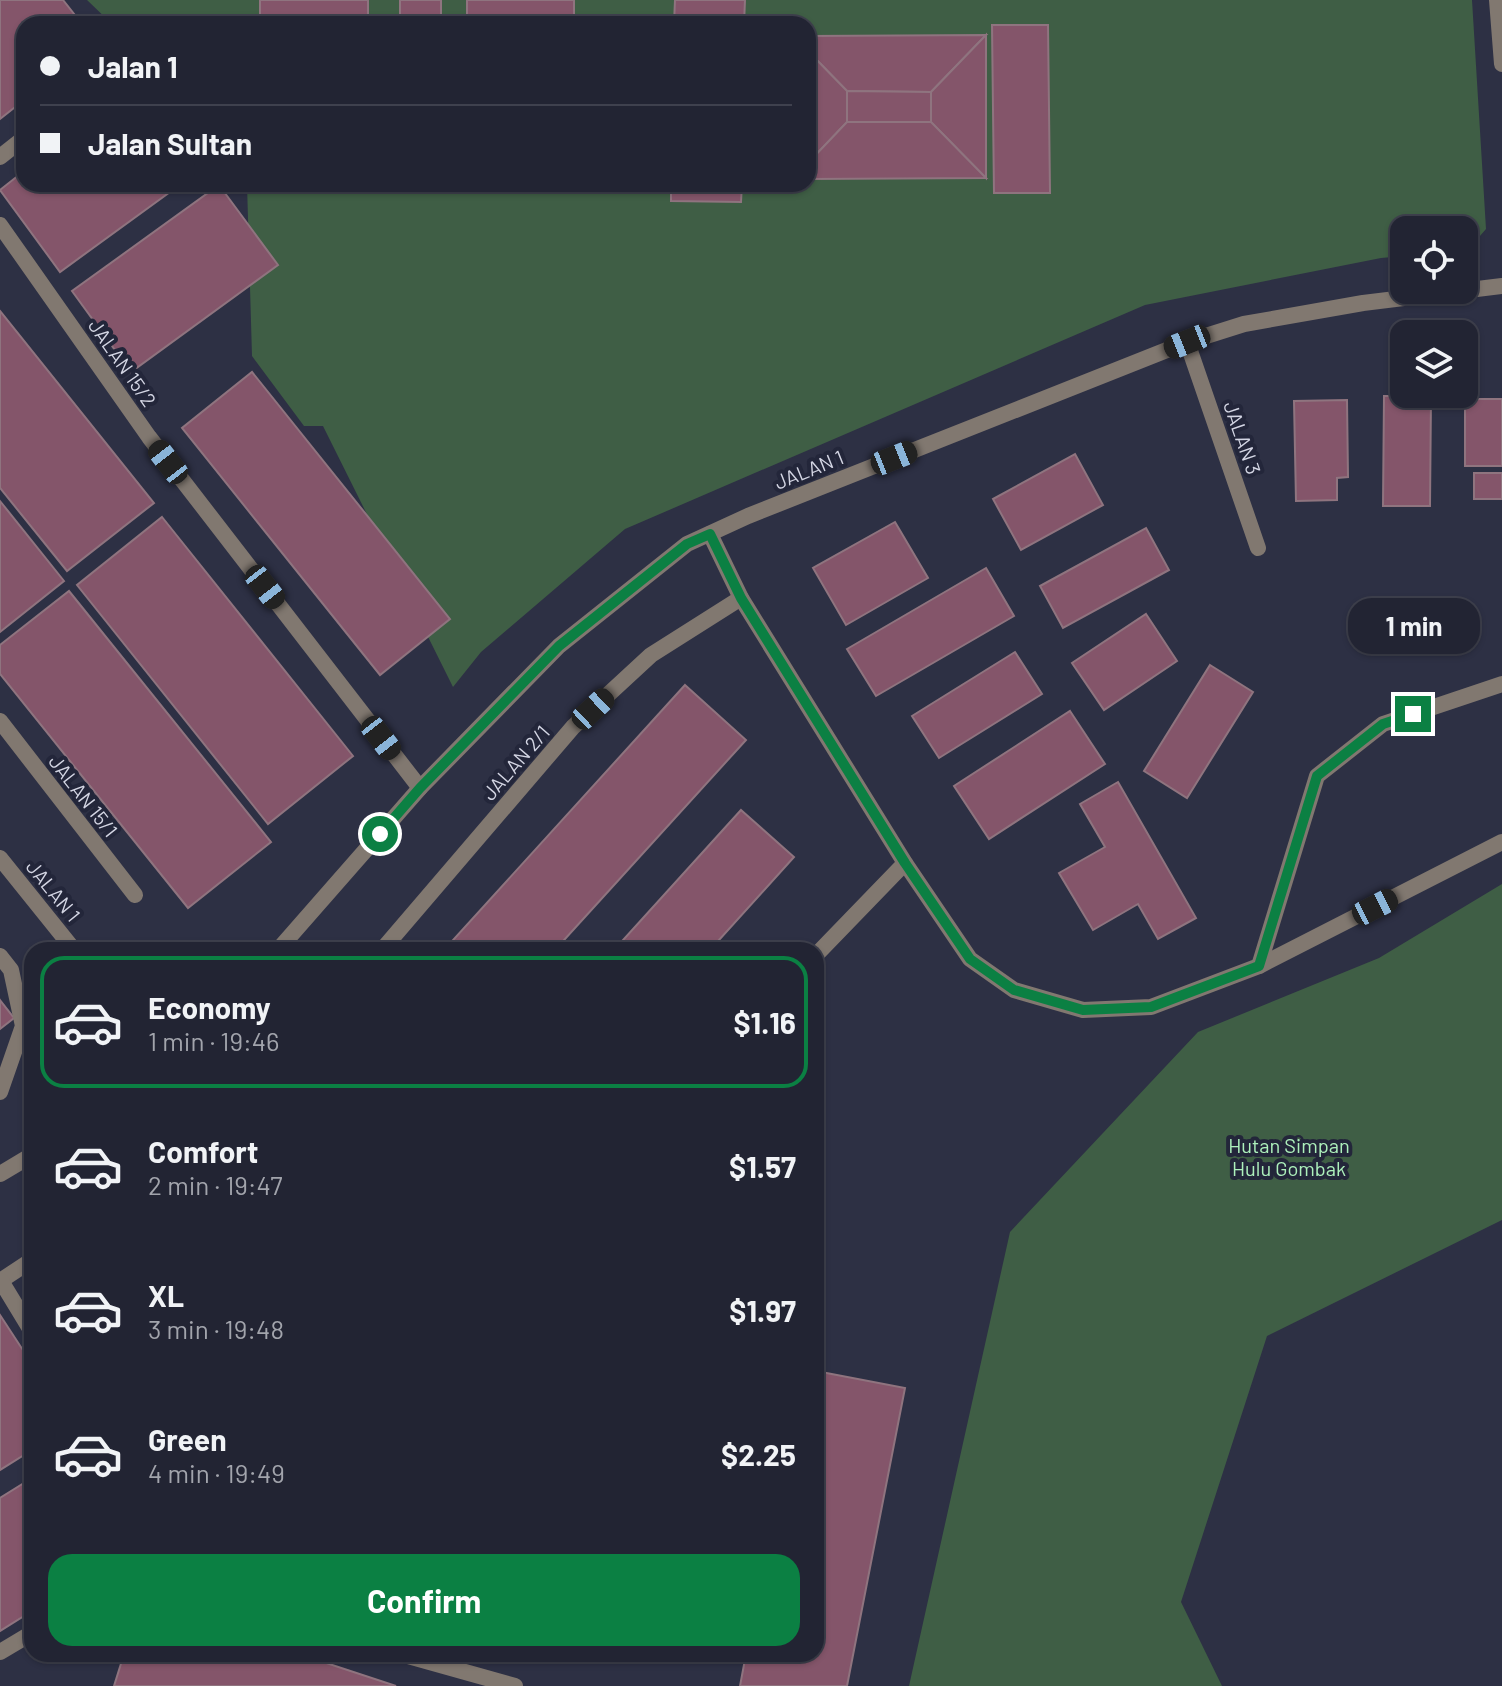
<!DOCTYPE html>
<meta charset="utf-8">
<style>
body{margin:0;font-family:Barlow,sans-serif;background:#2e303f;color:#f1f3f6;height:100vh;display:flex;flex-direction:column;font-size:30px;white-space:nowrap}
*{box-sizing:border-box;margin:0}
p{font-size:26px;color:#a2a4ac}
.icon{flex:none;width:44px;height:44px;fill:none;stroke:currentColor;stroke-width:2;stroke-linecap:round;stroke-linejoin:round}
.map{position:relative;flex:1;overflow:hidden}
.sheet{position:absolute;left:24px;top:942px;width:800px;height:720px;display:flex;flex-direction:column;background:#222433;border-radius:24px;box-shadow:0 2px 6px #0004,0 0 0 2px #3f414e}
.sheet>*{flex:none}
.hud{position:absolute;left:16px;top:16px;width:800px;height:176px;border-radius:24px;box-shadow:0 2px 6px #0004,0 0 0 2px #3f414e;display:grid;align-content:center;height:176px;padding:0 24px;background:#222433}
.controls{position:absolute;left:1390px;top:216px;display:grid;gap:16px}
.controls a{display:grid;place-items:center;width:88px;height:88px;border-radius:16px;background:#222433;box-shadow:0 2px 6px #0004,0 0 0 2px #3f414e;font-size:40px}
.end{position:absolute;width:36px;height:36px;margin:-18px;border:10px solid #0b8043;background:#fff;box-shadow:0 0 0 4px #fff}
.from{border-radius:50%}
.bubble{position:absolute;height:56px;border-radius:24px;background:#222433;box-shadow:0 2px 6px #0004,0 0 0 2px #3f414e;font-size:26px;font-weight:700;line-height:56px;text-align:center}
.car{position:absolute;width:24px;height:48px;margin:-24px -12px;border-radius:10px;box-shadow:0 0 6px 2px #0007;background:linear-gradient(#222 24%,#8ab4d8 0 40%,#222 0 76%,#8ab4d8 0 86%,#222 0)}
.hud b{display:flex;align-items:center;gap:28px;height:76px;font-size:30px}
.hud b+b{border-top:2px solid #3f414e}
.hud i{width:20px;height:20px;background:#f1f3f6}
ul{padding:14px 0 0;list-style:none}
li{display:flex;align-items:center;gap:24px;height:132px;margin:0 16px 12px;padding:0 8px;border:4px solid transparent;border-radius:24px}
li div{flex:1}
li b{display:block;font-size:30px}
li em{font-style:normal;font-weight:700}
li.current{border-color:#0b8043}
li>.icon{width:72px;height:72px;stroke-width:1.5}
.button{display:flex;gap:16px;margin-top:auto;padding:16px 24px}
.button a{flex:1;height:92px;border-radius:24px;background:#0b8043;color:#fff;font-size:32px;font-weight:700;line-height:92px;text-align:center}
.map>svg:first-child{display:block}
.green{fill:#3f5e45}
.building{fill:#84556a;stroke:#8f747f;stroke-width:2}
.lines{fill:none;stroke-linecap:round;stroke-linejoin:round}
.service{stroke:#817870;stroke-width:16}
.minor{stroke:#817870;stroke-width:16}
.route{stroke:#0b8043;stroke-width:10}
.labels{text-anchor:middle;stroke-width:8;stroke-linejoin:round;paint-order:stroke}
.street-label{font-size:20px;fill:#d4d6e4;stroke:#23263a}
.park-label{font-size:20px;fill:#adf0bb;stroke:#23263a}
</style>
<div class="map">
<svg width="1502" height="1686" viewBox="0 0 1502 1686">
<rect width="100%" height="100%" fill="#2d3044"/>
<g class="green">
<path d="M 87,0 L 1472,0 L 1486,229 L 1467,251 L 1464,252 L 1464,230 L 1404,230 L 1404,256 L 1381,258 L 1145,305 L 625,529 L 481,652 L 453,687 L 323,426 L 304,426 L 252,356 L 247,184 L 808,184 L 808,24 L 112,24 Z"/>
<path d="M 1502,884 L 1502,1220 L 1267,1336 L 1181,1602 L 1222,1686 L 909,1686 L 1010,1232 L 1198,1032 L 1379,958 Z"/>
</g>
<g class="building">
<path d="M 0,0 L 63,0 L 82,24 L 24,24 L 24,100 L 0,119 Z"/>
<rect x="260" y="0" width="108" height="24"/>
<rect x="400" y="0" width="41" height="24"/>
<rect x="467" y="0" width="107" height="24"/>
<path d="M 675,0 L 745,0 L 744,24 L 674,24 Z"/>
<path d="M 992,25 L 1048,25 L 1050,193 L 994,193 Z"/>
<path d="M 986,35 L 931,92 L 847,91 L 808,51 L 808,36 Z"/>
<path d="M 986,35 L 986,178 L 931,122 L 931,92 Z"/>
<path d="M 808,51 L 847,91 L 847,122 L 808,163 Z"/>
<path d="M 847,91 L 931,92 L 931,122 L 847,122 Z"/>
<path d="M 847,122 L 931,122 L 986,178 L 808,179 L 808,163 Z"/>
<path d="M 24,171 L 24,184 L 181,184 L 60,272 L 0,190 Z"/>
<path d="M 671,184 L 742,184 L 741,202 L 671,201 Z"/>
<path d="M 219,185 L 278,265 L 131,372 L 72,291 Z"/>
<path d="M 0,311 L 154,503 L 67,571 L 0,488 Z"/>
<path d="M 252,372 L 450,619 L 380,675 L 182,428 Z"/>
<path d="M 1384,396 L 1431,396 L 1430,506 L 1383,506 Z"/>
<rect x="1465" y="399" width="37" height="67"/>
<path d="M 1347,400 L 1348,477 L 1337,478 L 1337,500 L 1296,501 L 1294,401 Z"/>
<path d="M 1075,454 L 1103,505 L 1021,550 L 993,499 Z"/>
<rect x="1474" y="473" width="28" height="26"/>
<path d="M 0,501 L 64,581 L 0,632 Z"/>
<path d="M 162,517 L 353,756 L 268,824 L 77,585 Z"/>
<path d="M 895,522 L 928,578 L 846,625 L 813,568 Z"/>
<path d="M 1146,528 L 1169,570 L 1063,628 L 1040,586 Z"/>
<path d="M 986,568 L 1014,616 L 876,696 L 847,649 Z"/>
<path d="M 69,591 L 271,842 L 188,908 L 0,674 L 0,645 Z"/>
<path d="M 1146,614 L 1177,661 L 1104,710 L 1072,663 Z"/>
<path d="M 1015,652 L 1042,694 L 939,758 L 912,716 Z"/>
<path d="M 1210,665 L 1253,692 L 1187,798 L 1144,771 Z"/>
<path d="M 685,685 L 746,740 L 555,950 L 444,950 Z"/>
<path d="M 1070,711 L 1105,764 L 989,839 L 954,786 Z"/>
<path d="M 1118,782 L 1196,918 L 1158,939 L 1138,904 L 1093,930 L 1059,873 L 1105,847 L 1080,804 Z"/>
<path d="M 741,810 L 794,857 L 710,950 L 614,950 Z"/>
<path d="M 0,1000 L 14,1018 L 0,1029 Z"/>
<path d="M 0,1315 L 32,1364 L 32,1450 L 0,1470 Z"/>
<path d="M 816,1371 L 905,1388 L 847,1686 L 740,1686 L 746,1654 L 816,1654 Z"/>
<path d="M 32,1478 L 32,1611 L 0,1631 L 0,1498 Z"/>
<path d="M 124,1654 L 299,1654 L 396,1686 L 114,1686 Z"/>
</g>
<g class="lines">
<path class="service" d="M 1259,966 L 1317,776 L 1383,724 L 1502,684"/>
<g class="minor">
<path d="M 1497,0 L 1502,64"/>
<path d="M 0,157 L 24,138"/>
<path d="M 0,225 L 149,437 L 420,788"/>
<path d="M 1187,342 L 1258,548"/>
<path d="M 710,534 L 741,598 L 905,863 L 970,959 L 1014,990 L 1083,1010 L 1151,1007 L 1259,966 L 1502,842"/>
<path d="M 0,721 L 135,895"/>
<path d="M 0,858 L 74,950"/>
<path d="M 278,950 L 420,788 L 559,646 L 687,544 L 748,516 L 1187,342 L 1244,324 L 1363,303 L 1502,286"/>
<path d="M 382,950 L 573,727 L 651,655 L 741,598"/>
<path d="M 816,955 L 905,863"/>
<path d="M 0,956 L 11,970 L 23,1026 L 0,1092"/>
<path d="M 0,1174 L 32,1155"/>
<path d="M 0,1281 L 32,1260"/>
<path d="M 1,1281 L 32,1332"/>
<path d="M 0,1652 L 32,1633"/>
<path d="M 401,1654 L 515,1686"/>
</g>
</g>
<g class="lines">
<path class="route" d="M 380,834 L 420,788 L 559,646 L 687,544 L 710,534 L 741,598 L 905,863 L 970,959 L 1014,990 L 1083,1010 L 1151,1007 L 1259,966 L 1317,776 L 1383,724 L 1413,714"/>
</g>
<g class="labels">
<g class="street-label">
<text transform="translate(122 363) rotate(55)" y="7">JALAN 15/2</text>
<text transform="translate(1242 438) rotate(71)" y="7">JALAN 3</text>
<text transform="translate(809 470) rotate(-22)" y="7">JALAN 1</text>
<text transform="translate(516 763) rotate(-49)" y="7">JALAN 2/1</text>
<text transform="translate(83 796) rotate(52)" y="7">JALAN 15/1</text>
<text transform="translate(53 891) rotate(51)" y="7">JALAN 1</text>
</g>
<g class="park-label">
<text x="1289" y="1153">Hutan Simpan<tspan x="1289" dy="23">Hulu Gombak</tspan></text>
</g>
</g>
</svg>
<div class="controls">
<a><svg class="icon" aria-label="locate" viewBox="0 0 24 24"><circle cx="12" cy="12" r="6"/><path d="M12 2v4M12 18v4M2 12h4M18 12h4"/></svg></a>
<a><svg class="icon" aria-label="layers" viewBox="0 0 24 24"><path d="M12 4l9 5-9 5-9-5zM3 14l9 5 9-5"/></svg></a>
</div>
<i class="end from" style="left:380px;top:834px"></i>
<i class="end" style="left:1413px;top:714px"></i>
<div class="bubble" style="left:1348px;top:598px;width:132px">1 min</div>
<i class="car" style="left:1187px;top:342px;rotate:248deg"></i>
<i class="car" style="left:894px;top:458px;rotate:68deg"></i>
<i class="car" style="left:168px;top:462px;rotate:322deg"></i>
<i class="car" style="left:265px;top:587px;rotate:142deg"></i>
<i class="car" style="left:593px;top:709px;rotate:47deg"></i>
<i class="car" style="left:381px;top:738px;rotate:142deg"></i>
<i class="car" style="left:1375px;top:907px;rotate:63deg"></i>
<div class="hud">
<b><i class="from"></i>Jalan 1</b>
<b><i></i>Jalan Sultan</b>
</div>
<section class="sheet">
<ul>
<li class="current"><svg class="icon" aria-label="car" viewBox="0 0 24 24"><path d="M5 17H2v-5l4-1 3-4h7l3 4 3 1v5h-3M9 17h6M6 11h13"/><circle cx="7" cy="17" r="2"/><circle cx="17" cy="17" r="2"/></svg><div><b>Economy</b><p>1 min · 19:46</p></div><em>$1.16</em></li>
<li><svg class="icon" aria-label="car" viewBox="0 0 24 24"><path d="M5 17H2v-5l4-1 3-4h7l3 4 3 1v5h-3M9 17h6M6 11h13"/><circle cx="7" cy="17" r="2"/><circle cx="17" cy="17" r="2"/></svg><div><b>Comfort</b><p>2 min · 19:47</p></div><em>$1.57</em></li>
<li><svg class="icon" aria-label="car" viewBox="0 0 24 24"><path d="M5 17H2v-5l4-1 3-4h7l3 4 3 1v5h-3M9 17h6M6 11h13"/><circle cx="7" cy="17" r="2"/><circle cx="17" cy="17" r="2"/></svg><div><b>XL</b><p>3 min · 19:48</p></div><em>$1.97</em></li>
<li><svg class="icon" aria-label="car" viewBox="0 0 24 24"><path d="M5 17H2v-5l4-1 3-4h7l3 4 3 1v5h-3M9 17h6M6 11h13"/><circle cx="7" cy="17" r="2"/><circle cx="17" cy="17" r="2"/></svg><div><b>Green</b><p>4 min · 19:49</p></div><em>$2.25</em></li>
</ul>
<div class="button"><a>Confirm</a></div>
</section>
</div>
